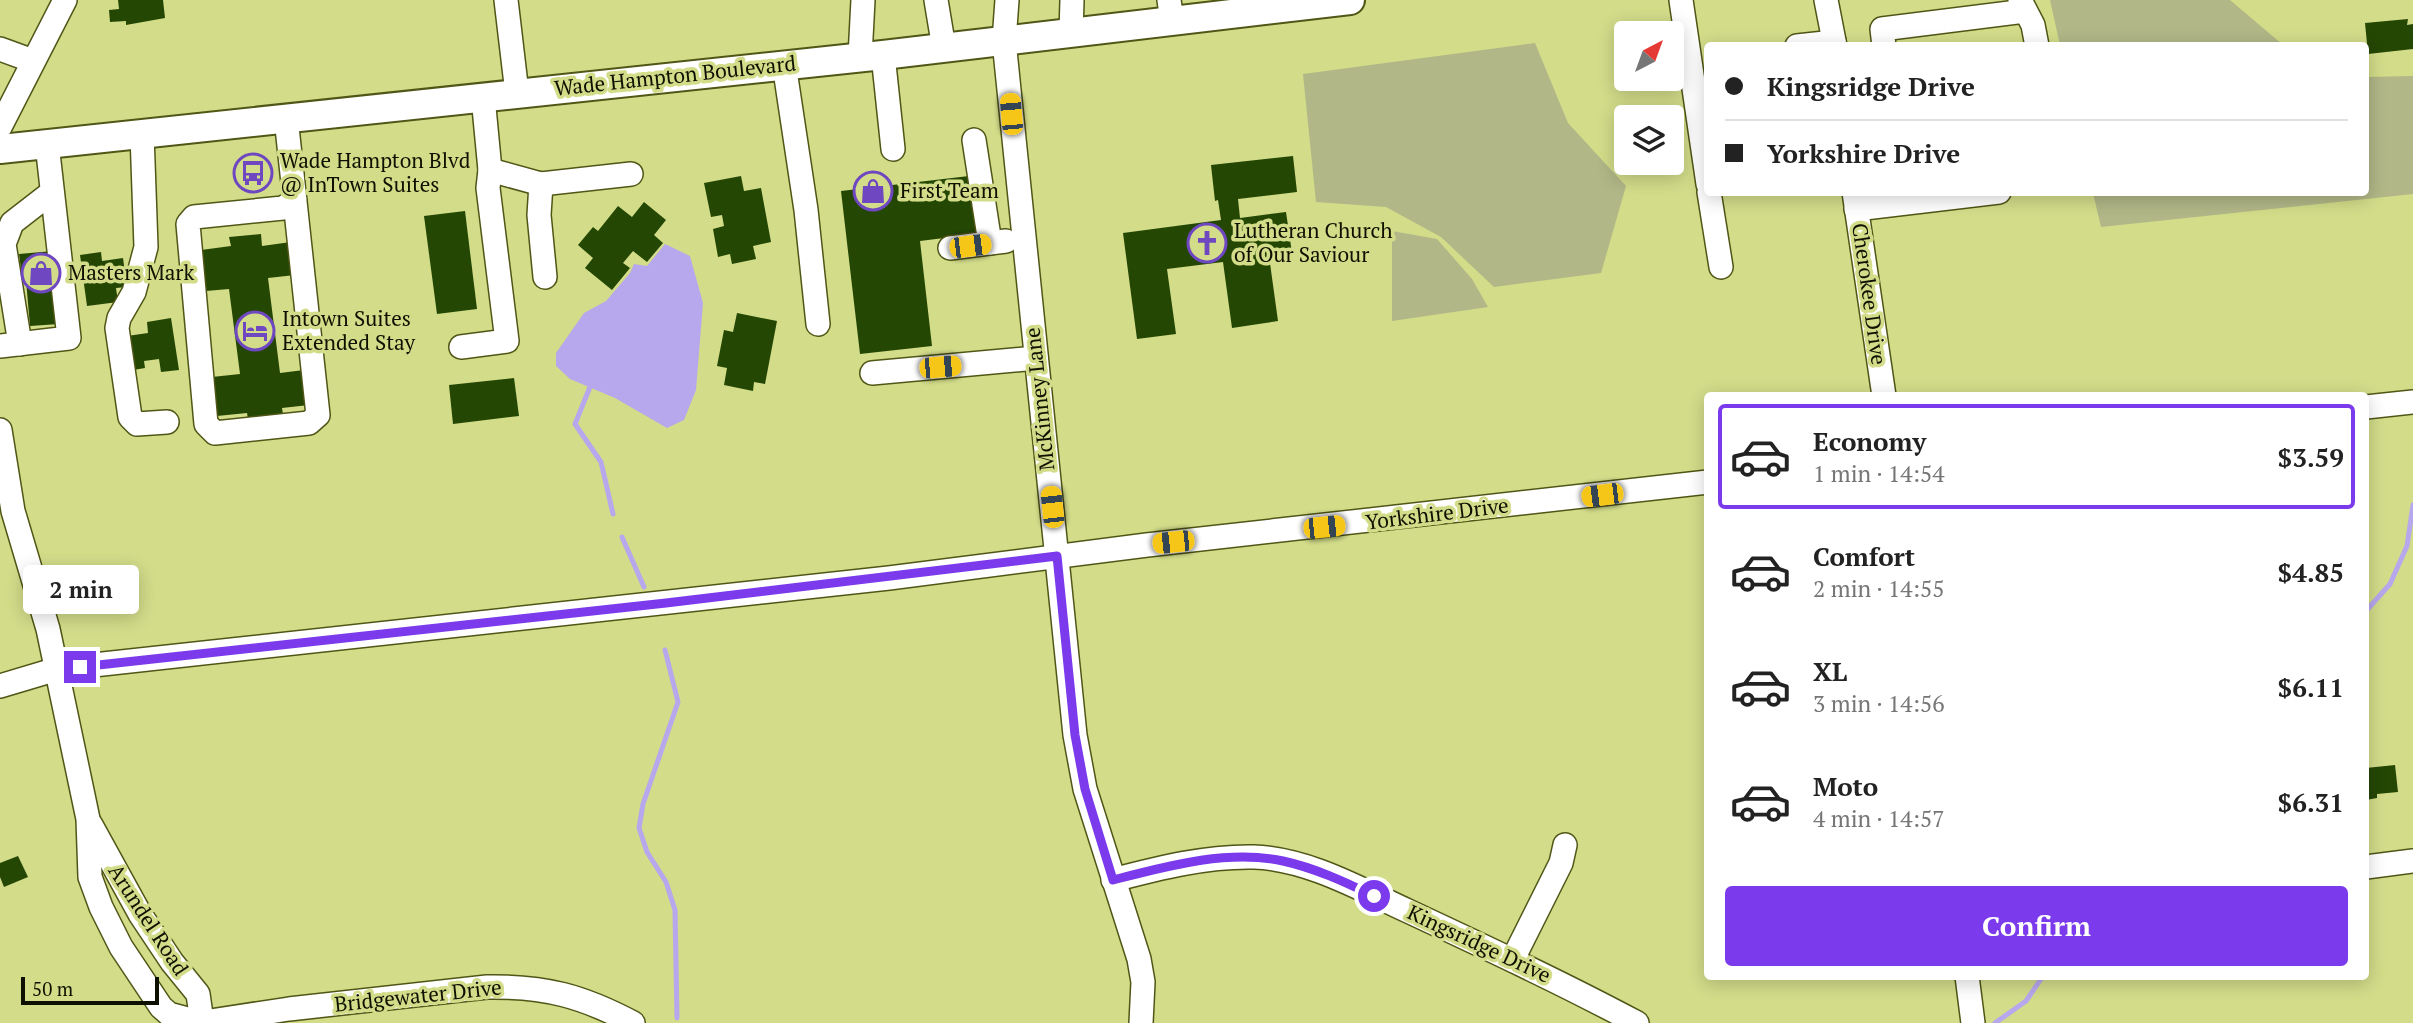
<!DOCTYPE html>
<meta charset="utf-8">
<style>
body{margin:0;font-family:"PT Serif",serif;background:#f6f6f6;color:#222;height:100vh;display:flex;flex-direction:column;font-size:26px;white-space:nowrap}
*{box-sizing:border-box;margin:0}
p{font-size:23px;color:#767676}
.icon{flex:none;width:38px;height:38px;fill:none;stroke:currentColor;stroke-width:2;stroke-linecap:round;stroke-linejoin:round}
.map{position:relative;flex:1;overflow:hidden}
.drawer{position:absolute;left:1704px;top:392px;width:665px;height:588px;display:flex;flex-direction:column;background:#fff;border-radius:7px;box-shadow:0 4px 18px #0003}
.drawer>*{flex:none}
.top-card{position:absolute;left:1704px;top:42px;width:665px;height:154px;border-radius:7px;box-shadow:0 4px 18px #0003;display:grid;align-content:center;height:154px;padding:0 21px;background:#fff}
.needle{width:46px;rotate:41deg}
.tools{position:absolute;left:1614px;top:21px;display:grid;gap:14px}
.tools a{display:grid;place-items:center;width:70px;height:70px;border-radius:7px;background:#fff;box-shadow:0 4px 18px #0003;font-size:35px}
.scale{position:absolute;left:21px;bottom:18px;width:138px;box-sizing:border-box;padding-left:7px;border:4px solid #0f1100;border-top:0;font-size:19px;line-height:24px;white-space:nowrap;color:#0f1100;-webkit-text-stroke:5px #d2dc89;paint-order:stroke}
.end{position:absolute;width:32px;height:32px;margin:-16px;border:9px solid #7c3aed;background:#fff;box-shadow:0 0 0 4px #fff}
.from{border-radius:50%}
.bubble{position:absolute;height:49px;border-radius:7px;background:#fff;box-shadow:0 4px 18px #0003;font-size:23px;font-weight:800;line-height:49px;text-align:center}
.car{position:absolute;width:21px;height:42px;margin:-21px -10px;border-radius:9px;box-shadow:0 0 5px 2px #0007;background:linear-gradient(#f5c518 24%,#345 0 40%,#f5c518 0 76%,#345 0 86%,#f5c518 0)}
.top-card b{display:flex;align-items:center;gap:24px;height:66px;font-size:26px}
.top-card b+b{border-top:2px solid #e0e0e0}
.top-card i{width:18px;height:18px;background:#222}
ul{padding:12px 0 0;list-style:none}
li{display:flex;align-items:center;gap:21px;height:105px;margin:0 14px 10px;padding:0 7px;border:4px solid transparent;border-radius:7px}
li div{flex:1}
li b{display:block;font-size:26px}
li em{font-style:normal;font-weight:800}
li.on{border-color:#7c3aed}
li>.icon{width:63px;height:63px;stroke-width:1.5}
.action{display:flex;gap:14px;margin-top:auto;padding:14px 21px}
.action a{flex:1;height:80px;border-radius:7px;background:#7c3aed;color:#fff;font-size:28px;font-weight:800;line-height:80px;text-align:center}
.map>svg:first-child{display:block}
.green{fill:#b1b787}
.water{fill:#b7a8ed}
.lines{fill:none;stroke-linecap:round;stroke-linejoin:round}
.stream{stroke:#b7a8ed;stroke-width:5}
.building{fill:#244704}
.minor-casing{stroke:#505616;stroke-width:26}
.major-casing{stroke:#505616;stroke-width:32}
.minor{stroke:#fff;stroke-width:23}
.major{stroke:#fff;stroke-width:28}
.route{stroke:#7c3aed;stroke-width:9}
.labels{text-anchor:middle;stroke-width:7;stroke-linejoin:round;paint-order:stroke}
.street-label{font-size:21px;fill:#0f1100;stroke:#d2dc89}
.poi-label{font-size:21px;fill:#0f1100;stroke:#d2dc89;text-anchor:start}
</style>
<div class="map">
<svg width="2413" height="1023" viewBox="0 0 2413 1023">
<rect width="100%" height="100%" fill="#d2dc89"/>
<g class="green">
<path d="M 2050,0 L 2230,0 L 2283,45 L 2060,45 Z"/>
<path d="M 1535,43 L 1568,123 L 1626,186 L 1601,273 L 1494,287 L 1441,237 L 1386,207 L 1316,202 L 1303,74 Z"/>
<path d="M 2413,76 L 2413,194 L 2101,227 L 2093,193 L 2366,192 L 2366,77 Z"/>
<path d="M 1392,231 L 1437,239 L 1472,279 L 1488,307 L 1392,321 Z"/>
</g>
<path class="water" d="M 665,244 L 690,256 L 703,303 L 696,390 L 684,420 L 667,428 L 615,398 L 570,379 L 556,366 L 556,353 L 584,313 L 606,301 L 630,273 L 634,264 L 647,266 Z"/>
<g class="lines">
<g class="stream">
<path d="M 590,387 L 575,424 L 601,462 L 613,514"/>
<path d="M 622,537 L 644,587"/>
<path d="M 2366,611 L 2390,584 L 2407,546 L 2413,505"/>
<path d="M 665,650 L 678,702 L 643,804 L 639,828 L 647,852 L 666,882 L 675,910 L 677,1018"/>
<path d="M 1995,1023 L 2026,1001 L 2043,976"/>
</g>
</g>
<g class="building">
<path d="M 118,0 L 163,0 L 165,18 L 126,25 L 126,21 L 110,22 L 109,10 L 119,9 Z"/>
<path d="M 2408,19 L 2407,25 L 2413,24 L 2413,49 L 2368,54 L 2365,23 Z"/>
<path d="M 1293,156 L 1297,192 L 1238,199 L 1240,218 L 1286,212 L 1292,253 L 1269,256 L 1278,321 L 1232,328 L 1223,262 L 1167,269 L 1176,334 L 1137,339 L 1123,233 L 1221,220 L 1218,200 L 1215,201 L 1211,165 Z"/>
<path d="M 741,176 L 744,191 L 761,188 L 771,242 L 753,246 L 756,259 L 732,264 L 730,254 L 718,257 L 713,229 L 724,226 L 722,215 L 711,217 L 704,183 Z"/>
<path d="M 969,176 L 976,234 L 920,241 L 932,346 L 860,354 L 841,191 Z"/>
<path d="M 644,202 L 666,220 L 654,235 L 663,243 L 647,262 L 633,251 L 623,263 L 630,268 L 612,290 L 585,268 L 593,258 L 578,245 L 593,227 L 598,231 L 618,206 L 632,217 Z"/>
<path d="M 465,211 L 477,309 L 437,314 L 424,216 Z"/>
<path d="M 261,234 L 262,246 L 291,242 L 295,275 L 268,278 L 280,373 L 304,370 L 309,405 L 282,408 L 284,421 L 249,425 L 247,413 L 217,416 L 212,377 L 240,374 L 229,289 L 206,291 L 201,250 L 231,246 L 229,237 Z"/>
<path d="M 53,251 L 59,324 L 30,326 L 25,269 L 21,269 L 19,254 Z"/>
<path d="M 101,252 L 102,261 L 123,258 L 127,287 L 116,288 L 118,302 L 87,306 L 80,255 Z"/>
<path d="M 737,313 L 777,321 L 765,384 L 754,382 L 753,391 L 724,385 L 727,368 L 717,366 L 724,330 L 733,332 Z"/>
<path d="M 171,318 L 179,370 L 161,372 L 159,359 L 144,361 L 145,368 L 133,370 L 127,336 L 148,333 L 147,322 Z"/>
<path d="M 514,378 L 519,416 L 453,424 L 449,385 Z"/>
<path d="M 2395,765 L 2398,792 L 2377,794 L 2377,798 L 2366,800 L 2366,768 Z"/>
<path d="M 18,856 L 28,877 L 4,887 L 0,877 L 0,863 Z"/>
</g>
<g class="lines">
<defs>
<g id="minor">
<path d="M 506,0 L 517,93"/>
<path d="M 936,0 L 944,48"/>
<path d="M 1007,0 L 1004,41 L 1075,735 L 1085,789 L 1139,959 L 1143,982 L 1141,1023"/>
<path d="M 1169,0 L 1172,21"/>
<path d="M 1681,0 L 1708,184"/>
<path d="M 1826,0 L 1835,46"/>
<path d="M 2020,0 L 2033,25 L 2037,46"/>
<path d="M 1071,33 L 1072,0"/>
<path d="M 1797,46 L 1834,42"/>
<path d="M 1884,46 L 1882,29 L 2025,11"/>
<path d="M 0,49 L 33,61"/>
<path d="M 883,55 L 893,149"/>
<path d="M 860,57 L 863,0"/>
<path d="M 784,64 L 806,210 L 818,324"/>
<path d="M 286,118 L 318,415 L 309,423 L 215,433 L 206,424 L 188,224 L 194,217 L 283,208 L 295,200"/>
<path d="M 0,127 L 65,0"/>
<path d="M 142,134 L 146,247 L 134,292 L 119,318 L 117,328 L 130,417 L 137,424 L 167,422"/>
<path d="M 974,140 L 990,243"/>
<path d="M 490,170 L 541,184 L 631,174"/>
<path d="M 541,184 L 539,215 L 545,277"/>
<path d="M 1709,192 L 1721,267"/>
<path d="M 1854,192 L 1884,396"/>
<path d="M 1856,209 L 1999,192"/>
<path d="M 950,248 L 1006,241"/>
<path d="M 20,344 L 4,244 L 12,223 L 52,192"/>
<path d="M 0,346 L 69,338 L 47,144"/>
<path d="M 461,347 L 507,341 L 488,188 L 490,170 L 483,97"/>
<path d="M 872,373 L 1036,358"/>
<path d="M 2366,407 L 2413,402"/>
<path d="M 0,430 L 13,511 L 48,629 L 88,819 L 90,877 L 101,907 L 121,947 L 161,1007 L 169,1014 L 203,1023"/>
<path d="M 0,686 L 57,669 L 889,578 L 1147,545 L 1708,482"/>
<path d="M 91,825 L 140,914 L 172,962 L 198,994 L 202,1022"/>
<path d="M 2366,867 L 2413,861"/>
<path d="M 1113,880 C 1159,868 1206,856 1254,857 C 1308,859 1360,889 1408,911 C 1485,947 1562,983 1637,1023"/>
<path d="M 1513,959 L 1561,863 L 1565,845"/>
<path d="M 1967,976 L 1973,1023"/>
<path d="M 197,1023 L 289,1009 L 487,987 C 545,986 582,996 633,1023"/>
</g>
<path id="major" d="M 0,149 L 883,55 L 1350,0"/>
</defs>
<use href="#minor" class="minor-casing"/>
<use href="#major" class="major-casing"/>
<use href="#minor" class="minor"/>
<use href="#major" class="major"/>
</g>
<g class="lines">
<path class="route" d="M 80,667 L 666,603 L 1057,556 L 1075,735 L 1085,789 L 1113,880 C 1167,866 1228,849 1283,861 C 1315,868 1345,882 1374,896"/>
</g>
<defs>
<symbol id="bus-ring" viewBox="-11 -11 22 22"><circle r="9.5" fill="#d2dc89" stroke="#6f47c0" stroke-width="1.5"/><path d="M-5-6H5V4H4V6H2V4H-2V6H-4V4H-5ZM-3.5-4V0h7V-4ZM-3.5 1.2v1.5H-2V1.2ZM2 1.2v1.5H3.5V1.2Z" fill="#6f47c0"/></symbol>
<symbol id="shop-ring" viewBox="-11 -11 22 22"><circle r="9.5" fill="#d2dc89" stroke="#6f47c0" stroke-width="1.5"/><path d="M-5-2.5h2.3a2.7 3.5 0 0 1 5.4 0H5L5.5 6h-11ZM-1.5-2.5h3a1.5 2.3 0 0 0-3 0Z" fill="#6f47c0"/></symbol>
<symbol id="church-ring" viewBox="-11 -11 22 22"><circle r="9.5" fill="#d2dc89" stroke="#6f47c0" stroke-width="1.5"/><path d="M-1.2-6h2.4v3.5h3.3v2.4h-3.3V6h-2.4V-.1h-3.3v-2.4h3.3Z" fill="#6f47c0"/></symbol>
<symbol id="hotel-ring" viewBox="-11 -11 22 22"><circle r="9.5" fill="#d2dc89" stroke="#6f47c0" stroke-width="1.5"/><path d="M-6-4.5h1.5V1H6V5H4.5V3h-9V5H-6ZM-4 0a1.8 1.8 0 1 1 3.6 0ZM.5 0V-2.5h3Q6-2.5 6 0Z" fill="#6f47c0"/></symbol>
</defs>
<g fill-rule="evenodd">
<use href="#bus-ring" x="231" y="151" width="44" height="44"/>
<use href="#shop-ring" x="851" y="169" width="44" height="44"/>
<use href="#church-ring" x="1185" y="221" width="44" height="44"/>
<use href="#shop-ring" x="19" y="251" width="44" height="44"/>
<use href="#hotel-ring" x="233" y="309" width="44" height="44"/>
</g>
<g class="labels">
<g class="street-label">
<text transform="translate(675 76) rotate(-6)" y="7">Wade Hampton Boulevard</text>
<text transform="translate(1869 294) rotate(82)" y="7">Cherokee Drive</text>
<text transform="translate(1040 399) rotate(-96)" y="7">McKinney Lane</text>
<text transform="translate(1437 514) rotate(-7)" y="7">Yorkshire Drive</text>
<text transform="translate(148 920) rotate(57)" y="7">Arundel Road</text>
<text transform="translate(1479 944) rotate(25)" y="7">Kingsridge Drive</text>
<text transform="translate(418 996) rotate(-6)" y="7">Bridgewater Drive</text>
</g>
<g class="poi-label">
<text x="280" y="168">Wade Hampton Blvd<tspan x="280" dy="24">@ InTown Suites</tspan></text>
<text x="900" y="198">First Team</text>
<text x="1234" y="238">Lutheran Church<tspan x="1234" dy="24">of Our Saviour</tspan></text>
<text x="68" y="280">Masters Mark</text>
<text x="282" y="326">Intown Suites<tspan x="282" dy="24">Extended Stay</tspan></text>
</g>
</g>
</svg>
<div class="tools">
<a><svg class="needle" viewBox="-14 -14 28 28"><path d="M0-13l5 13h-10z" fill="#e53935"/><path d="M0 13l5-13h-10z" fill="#767676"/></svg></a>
<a><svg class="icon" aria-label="layers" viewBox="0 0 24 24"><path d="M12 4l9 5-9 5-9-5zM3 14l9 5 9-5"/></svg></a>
</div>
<div class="scale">50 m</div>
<i class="end from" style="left:1374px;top:896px"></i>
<i class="end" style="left:80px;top:667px"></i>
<div class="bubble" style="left:23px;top:565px;width:116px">2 min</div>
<i class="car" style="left:1011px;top:114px;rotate:355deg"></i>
<i class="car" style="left:970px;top:246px;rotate:83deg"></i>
<i class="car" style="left:940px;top:367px;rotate:85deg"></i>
<i class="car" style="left:1602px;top:495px;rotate:263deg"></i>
<i class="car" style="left:1052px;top:507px;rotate:354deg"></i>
<i class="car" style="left:1324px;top:527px;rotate:84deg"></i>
<i class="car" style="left:1173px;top:542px;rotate:264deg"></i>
<div class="top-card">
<b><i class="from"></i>Kingsridge Drive</b>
<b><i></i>Yorkshire Drive</b>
</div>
<section class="drawer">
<ul>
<li class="on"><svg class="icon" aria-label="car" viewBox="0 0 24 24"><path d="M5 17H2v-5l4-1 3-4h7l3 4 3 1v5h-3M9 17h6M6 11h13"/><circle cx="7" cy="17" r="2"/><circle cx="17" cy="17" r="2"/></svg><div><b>Economy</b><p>1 min · 14:54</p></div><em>$3.59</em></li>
<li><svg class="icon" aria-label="car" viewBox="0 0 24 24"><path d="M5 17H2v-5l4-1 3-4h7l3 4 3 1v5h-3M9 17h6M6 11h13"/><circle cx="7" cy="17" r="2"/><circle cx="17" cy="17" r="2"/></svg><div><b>Comfort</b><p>2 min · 14:55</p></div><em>$4.85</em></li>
<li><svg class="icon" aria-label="car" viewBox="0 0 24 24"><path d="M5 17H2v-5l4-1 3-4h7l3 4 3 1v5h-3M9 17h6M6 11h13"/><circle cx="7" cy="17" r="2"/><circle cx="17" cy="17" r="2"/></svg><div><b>XL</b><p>3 min · 14:56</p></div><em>$6.11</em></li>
<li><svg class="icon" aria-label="car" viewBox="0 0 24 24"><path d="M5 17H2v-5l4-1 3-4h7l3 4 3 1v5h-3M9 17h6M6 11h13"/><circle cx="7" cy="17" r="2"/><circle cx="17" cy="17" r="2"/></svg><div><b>Moto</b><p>4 min · 14:57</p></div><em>$6.31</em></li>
</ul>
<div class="action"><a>Confirm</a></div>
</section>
</div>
